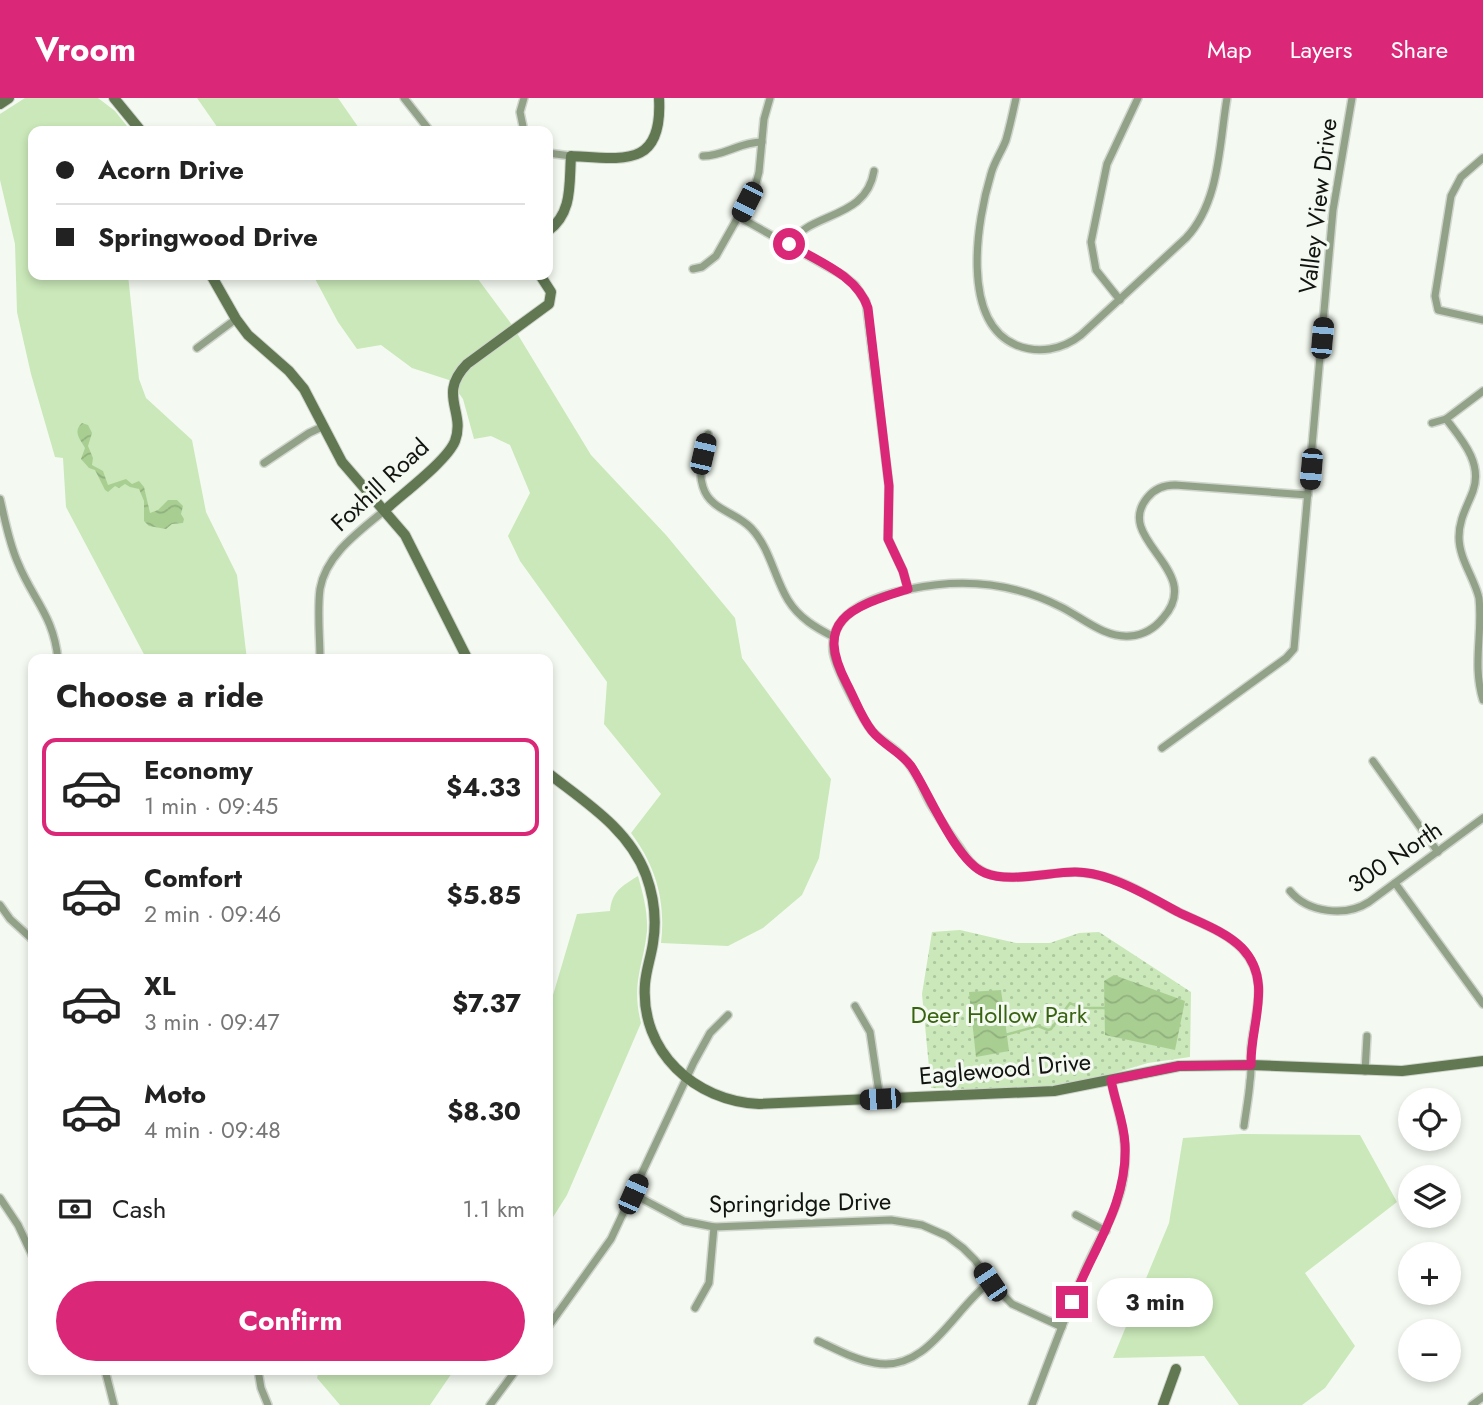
<!DOCTYPE html>
<meta charset="utf-8">
<style>
body{margin:0;font-family:Jost,sans-serif;background:#f6f6f6;color:#222;height:100vh;display:flex;flex-direction:column;font-size:26px;white-space:nowrap}
*{box-sizing:border-box;margin:0}
p{font-size:23px;color:#767676}
.icon{flex:none;width:38px;height:38px;fill:none;stroke:currentColor;stroke-width:2;stroke-linecap:round;stroke-linejoin:round}
.map{position:relative;flex:1;overflow:hidden}
.side{position:absolute;left:28px;top:556px;width:525px;height:721px;display:flex;flex-direction:column;background:#fff;border-radius:14px;box-shadow:0 4px 10px #0003}
.side>*{flex:none}
.guide{position:absolute;left:28px;top:28px;width:525px;height:154px;border-radius:14px;box-shadow:0 4px 10px #0003;display:grid;align-content:center;height:154px;padding:0 28px;background:#fff}
.fabs{position:absolute;left:1398px;top:990px;display:grid;gap:14px}
.fabs a{display:grid;place-items:center;width:63px;height:63px;border-radius:50%;background:#fff;box-shadow:0 4px 10px #0003;font-size:35px}
.end{position:absolute;width:32px;height:32px;margin:-16px;border:9px solid #db2777;background:#fff;box-shadow:0 0 0 4px #fff}
.from{border-radius:50%}
.bubble{position:absolute;height:49px;border-radius:24px;background:#fff;box-shadow:0 4px 10px #0003;font-size:23px;font-weight:700;line-height:49px;text-align:center}
.car{position:absolute;width:21px;height:42px;margin:-21px -10px;border-radius:9px;box-shadow:0 0 5px 2px #0007;background:linear-gradient(#222 24%,#8ab4d8 0 40%,#222 0 76%,#8ab4d8 0 86%,#222 0)}
.guide b{display:flex;align-items:center;gap:24px;height:66px;font-size:26px}
.guide b+b{border-top:2px solid #e0e0e0}
.guide i{width:18px;height:18px;background:#222}
ul{padding:0;list-style:none}
li{display:flex;align-items:center;gap:21px;height:98px;margin:0 14px 10px;padding:0 14px;border:4px solid transparent;border-radius:14px}
li div{flex:1}
li b{display:block;font-size:26px}
li em{font-style:normal;font-weight:700}
li.on{border-color:#db2777}
li>.icon{width:63px;height:63px;stroke-width:1.5}
h2{padding:0 28px;font-size:32px;line-height:84px}
.pay{display:flex;align-items:center;gap:18px;height:77px;padding:0 28px;font-size:26px}
.pay p{margin-inline-start:auto}
.primary-button{display:flex;gap:14px;margin-top:auto;padding:14px 28px}
.primary-button a{flex:1;height:80px;border-radius:42px;background:#db2777;color:#fff;font-size:28px;font-weight:700;line-height:80px;text-align:center}
header{display:flex;align-items:center;gap:42px;box-sizing:border-box;height:98px;padding:0 35px;background:#db2777;color:#fff}
header strong{font-size:33px}
nav{display:flex;gap:38px;margin-inline-start:auto;font-size:24px}
.map>svg:first-child{display:block}
.grass{fill:#cae8b9}
.park{fill:url(#park-dots)}
.water{fill:url(#water-waves)}
.lines{fill:none;stroke-linecap:round;stroke-linejoin:round}
.stream{stroke:#a9ce92;stroke-width:2.5}
.street-casing{stroke:#d0d5cd;stroke-width:10}
.secondary-casing{stroke:#d0d5cd;stroke-width:12}
.street{stroke:#92a288;stroke-width:7}
.secondary{stroke:#617853;stroke-width:10}
.route{stroke:#db2777;stroke-width:9}
.labels{text-anchor:middle;stroke-width:6;stroke-linejoin:round;paint-order:stroke}
.street-label{font-size:24px;fill:#121411;stroke:#f4faf1}
.park-label{font-size:24px;fill:#386411;stroke:#f4faf1}
</style>
<header>
<strong>Vroom</strong>
<nav><a>Map</a><a>Layers</a><a>Share</a></nav>
</header>
<div class="map">
<svg width="1483" height="1307" viewBox="0 0 1483 1307">
<defs>
<pattern id="park-dots" width="8" height="8" patternUnits="userSpaceOnUse" patternTransform="scale(1.75)"><rect width="8" height="8" fill="#cae8b9"/><path d="M2 2h.1M6 6h.1" fill="none" stroke="#acc69e" stroke-width="1.8" stroke-linecap="round"/></pattern>
<pattern id="water-waves" width="16" height="10" patternUnits="userSpaceOnUse" patternTransform="scale(1.75)"><rect width="16" height="10" fill="#a9ce92"/><path d="M0 5q4-4 8 0t8 0" fill="none" stroke="#90b07d"/></pattern>
</defs>
<rect width="100%" height="100%" fill="#f4faf1"/>
<g class="grass">
<path d="M 25,0 L 98,0 L 115,13 L 131,33 L 33,33 L 33,177 L 128,177 L 139,281 L 146,300 L 192,342 L 206,414 L 237,477 L 247,562 L 147,562 L 66,409 L 63,360 L 55,359 L 31,276 L 17,214 L 15,146 L 0,82 L 0,16 Z"/>
<path d="M 197,0 L 338,0 L 361,33 L 220,33 Z"/>
<path d="M 313,177 L 475,177 L 512,227 L 591,357 L 666,437 L 735,520 L 742,560 L 831,681 L 819,760 L 802,797 L 763,830 L 728,848 L 661,845 C 666,804 656,768 631,735 L 661,696 L 604,626 L 607,584 L 520,463 L 508,438 L 530,395 L 510,347 L 491,338 L 474,341 L 463,301 L 449,282 L 412,270 L 381,247 L 357,251 L 338,224 Z"/>
<path d="M 638,778 C 643,796 648,814 647,833 C 643,870 631,885 641,925 L 567,1097 L 548,1127 L 548,914 L 577,816 L 610,813 C 612,793 622,788 638,778 Z"/>
<path d="M 1242,1036 L 1360,1037 L 1397,1104 L 1305,1175 L 1355,1248 L 1325,1290 L 1302,1307 L 1239,1307 L 1204,1258 L 1113,1260 L 1169,1125 L 1183,1040 Z"/>
<path d="M 319,1272 L 454,1272 L 430,1307 L 340,1307 L 317,1280 Z"/>
</g>
<path class="park" d="M 960,832 L 1016,845 L 1050,845 L 1079,835 L 1099,834 L 1191,894 L 1190,959 L 1148,965 L 1111,976 L 1052,988 L 1001,992 L 931,990 L 922,896 L 932,834 Z"/>
<g class="water">
<path d="M 82,325 L 88,327 L 92,335 L 88,348 L 93,360 L 92,367 L 103,373 L 108,387 L 126,381 L 132,386 L 139,383 L 144,389 L 150,415 L 158,412 L 168,402 L 177,402 L 183,408 L 181,416 L 184,421 L 183,425 L 172,426 L 166,431 L 149,428 L 144,423 L 144,403 L 139,391 L 130,389 L 125,386 L 119,390 L 115,388 L 108,394 L 105,392 L 95,372 L 89,370 L 81,361 L 85,350 C 81,342 72,334 82,325 Z"/>
<path d="M 1114,877 L 1185,903 L 1175,952 L 1105,937 L 1104,883 Z"/>
<path d="M 1001,892 L 1009,953 L 976,959 L 969,894 Z"/>
</g>
<g class="lines">
<path class="stream" d="M 1005,937 L 1038,928 L 1048,932 L 1051,931 L 1070,905 L 1080,910 L 1105,910"/>
<defs>
<g id="street">
<path d="M 404,0 L 430,33"/>
<path d="M 1016,0 C 1013,14 1010,28 1006,42 C 1002,53 994,64 991,76 C 977,122 960,223 1016,247 C 1038,256 1062,252 1081,237 L 1186,140 C 1220,104 1219,47 1227,0"/>
<path d="M 524,33 L 520,14 L 524,0"/>
<path d="M 548,55 L 571,58"/>
<path d="M 703,58 C 725,58 739,44 762,44"/>
<path d="M 1483,60 L 1461,79 L 1451,98 L 1435,198 L 1438,212 L 1483,222"/>
<path d="M 739,119 L 844,178 L 855,187 L 866,204 L 889,388 L 888,441 L 903,473 L 908,491"/>
<path d="M 789,146 C 811,113 866,122 874,73"/>
<path d="M 693,171 L 702,169 L 716,158 L 755,89 L 759,74 L 764,21 L 770,0"/>
<path d="M 1120,202 L 1096,172 L 1091,144 L 1107,66 L 1138,0"/>
<path d="M 197,250 L 236,221"/>
<path d="M 1446,321 C 1462,342 1483,365 1473,393 C 1467,409 1459,421 1459,439 C 1459,461 1474,479 1479,500 C 1483,536 1472,566 1483,602"/>
<path d="M 1432,325 L 1446,321 L 1483,293"/>
<path d="M 708,336 C 704,352 697,372 703,389 C 710,412 736,414 751,430 C 770,450 774,479 788,502 C 799,520 816,530 834,539"/>
<path d="M 264,365 L 309,335 L 324,328"/>
<path d="M 0,401 C 5,422 9,445 18,465 C 33,502 54,518 58,562"/>
<path d="M 320,562 C 320,539 317,514 320,491 C 326,456 360,433 385,412"/>
<path d="M 1162,650 L 1286,560 L 1294,551 L 1333,112 L 1352,0"/>
<path d="M 1373,663 L 1438,754"/>
<path d="M 1395,785 L 1483,906"/>
<path d="M 1290,793 C 1308,815 1346,819 1369,804 L 1483,720"/>
<path d="M 0,807 L 10,821 L 33,842"/>
<path d="M 855,908 L 870,934 L 880,1001"/>
<path d="M 1365,973 L 1367,938"/>
<path d="M 1244,1028 C 1246,1013 1249,998 1250,983 C 1252,973 1250,962 1251,951 C 1254,916 1270,883 1244,853 C 1227,833 1195,823 1172,811 C 1153,801 1135,789 1115,782 C 1103,778 1090,775 1077,774 C 1050,773 1006,787 982,773 C 972,768 966,759 960,750 C 950,736 940,722 931,707 C 922,691 916,672 902,658 C 893,648 881,643 872,633 C 862,621 834,568 833,553 C 829,512 879,497 910,491 C 962,480 1014,485 1061,509 C 1083,520 1104,540 1130,538 C 1144,537 1155,530 1163,520 C 1206,472 1113,442 1147,400 C 1154,391 1163,387 1175,387 L 1308,397"/>
<path d="M 633,1096 L 684,1123 L 714,1129 L 891,1122 L 922,1127 L 947,1138 L 963,1150 L 975,1162 L 993,1187 L 1012,1206 L 1062,1229"/>
<path d="M 0,1100 L 18,1127 L 33,1159"/>
<path d="M 1076,1117 L 1106,1133"/>
<path d="M 695,1210 L 709,1185 L 714,1129"/>
<path d="M 548,1229 L 611,1141 L 694,964 L 710,935 L 728,917"/>
<path d="M 818,1243 C 836,1251 855,1262 875,1265 C 928,1275 954,1210 990,1184"/>
<path d="M 105,1272 L 114,1307"/>
<path d="M 258,1272 L 261,1290 L 268,1307"/>
<path d="M 490,1307 L 516,1272"/>
<path d="M 1032,1307 C 1049,1262 1066,1216 1085,1172 C 1101,1135 1122,1109 1125,1067 C 1127,1036 1117,1012 1111,982"/>
<path d="M 1472,1307 L 1483,1299"/>
</g>
<g id="secondary">
<path d="M 114,0 L 141,33"/>
<path d="M 0,6 L 9,0"/>
<path d="M 548,133 C 573,115 569,86 571,58 C 624,61 663,70 659,0"/>
<path d="M 211,177 L 236,221 L 248,237 L 289,273 L 304,291 L 342,364 L 405,437 L 468,562"/>
<path d="M 385,412 C 402,396 447,363 455,343 C 466,313 437,297 467,266 L 549,206 L 551,194 L 540,177"/>
<path d="M 548,675 C 585,704 629,731 646,777 C 654,799 657,821 653,845 C 651,859 646,872 645,886 C 640,954 695,1003 759,1006 L 1054,993 L 1179,968 L 1251,967 L 1402,973 L 1483,963"/>
<path d="M 1163,1307 L 1176,1271"/>
</g>
</defs>
<use href="#street" class="street-casing"/>
<use href="#secondary" class="secondary-casing"/>
<use href="#street" class="street"/>
<use href="#secondary" class="secondary"/>
</g>
<g class="lines">
<path class="route" d="M 789,146 C 817,163 857,177 868,210 L 889,388 L 888,441 L 903,473 L 908,491 C 853,509 812,520 847,586 C 855,601 861,619 872,633 C 883,647 900,653 911,668 C 929,694 955,763 985,775 C 1010,785 1049,774 1075,774 C 1087,774 1100,777 1111,781 C 1134,789 1156,802 1178,814 C 1198,824 1225,833 1242,850 C 1274,883 1250,927 1251,967 L 1179,968 L 1111,982 C 1115,1004 1124,1024 1125,1046 C 1128,1105 1093,1151 1072,1204"/>
</g>
<g class="labels">
<g class="street-label">
<text transform="translate(1318 108) rotate(-83)" y="8">Valley View Drive</text>
<text transform="translate(380 387) rotate(-43)" y="8">Foxhill Road</text>
<text transform="translate(1395 759) rotate(-34)" y="8">300 North</text>
<text transform="translate(1005 971) rotate(-5)" y="8">Eaglewood Drive</text>
<text transform="translate(800 1105) rotate(-1)" y="8">Springridge Drive</text>
</g>
<g class="park-label">
<text x="999" y="925">Deer Hollow Park</text>
</g>
</g>
</svg>
<div class="fabs">
<a><svg class="icon" aria-label="locate" viewBox="0 0 24 24"><circle cx="12" cy="12" r="6"/><path d="M12 2v4M12 18v4M2 12h4M18 12h4"/></svg></a>
<a><svg class="icon" aria-label="layers" viewBox="0 0 24 24"><path d="M12 4l9 5-9 5-9-5zM3 14l9 5 9-5"/></svg></a>
<a>+</a>
<a>−</a>
</div>
<i class="end from" style="left:789px;top:146px"></i>
<i class="end" style="left:1072px;top:1204px"></i>
<div class="bubble" style="left:1097px;top:1180px;width:116px">3 min</div>
<i class="car" style="left:747px;top:104px;rotate:207deg"></i>
<i class="car" style="left:1322px;top:240px;rotate:5deg"></i>
<i class="car" style="left:703px;top:356px;rotate:13deg"></i>
<i class="car" style="left:1311px;top:371px;rotate:185deg"></i>
<i class="car" style="left:880px;top:1001px;rotate:267deg"></i>
<i class="car" style="left:633px;top:1096px;rotate:24deg"></i>
<i class="car" style="left:990px;top:1184px;rotate:326deg"></i>
<div class="guide">
<b><i class="from"></i>Acorn Drive</b>
<b><i></i>Springwood Drive</b>
</div>
<section class="side">
<h2>Choose a ride</h2>
<ul>
<li class="on"><svg class="icon" aria-label="car" viewBox="0 0 24 24"><path d="M5 17H2v-5l4-1 3-4h7l3 4 3 1v5h-3M9 17h6M6 11h13"/><circle cx="7" cy="17" r="2"/><circle cx="17" cy="17" r="2"/></svg><div><b>Economy</b><p>1 min · 09:45</p></div><em>$4.33</em></li>
<li><svg class="icon" aria-label="car" viewBox="0 0 24 24"><path d="M5 17H2v-5l4-1 3-4h7l3 4 3 1v5h-3M9 17h6M6 11h13"/><circle cx="7" cy="17" r="2"/><circle cx="17" cy="17" r="2"/></svg><div><b>Comfort</b><p>2 min · 09:46</p></div><em>$5.85</em></li>
<li><svg class="icon" aria-label="car" viewBox="0 0 24 24"><path d="M5 17H2v-5l4-1 3-4h7l3 4 3 1v5h-3M9 17h6M6 11h13"/><circle cx="7" cy="17" r="2"/><circle cx="17" cy="17" r="2"/></svg><div><b>XL</b><p>3 min · 09:47</p></div><em>$7.37</em></li>
<li><svg class="icon" aria-label="car" viewBox="0 0 24 24"><path d="M5 17H2v-5l4-1 3-4h7l3 4 3 1v5h-3M9 17h6M6 11h13"/><circle cx="7" cy="17" r="2"/><circle cx="17" cy="17" r="2"/></svg><div><b>Moto</b><p>4 min · 09:48</p></div><em>$8.30</em></li>
</ul>
<div class="pay"><svg class="icon" aria-label="cash" viewBox="0 0 24 24"><path d="M3 7h18v10H3z"/><circle cx="12" cy="12" r="2"/></svg>Cash<p>1.1 km</p></div>
<div class="primary-button"><a>Confirm</a></div>
</section>
</div>
